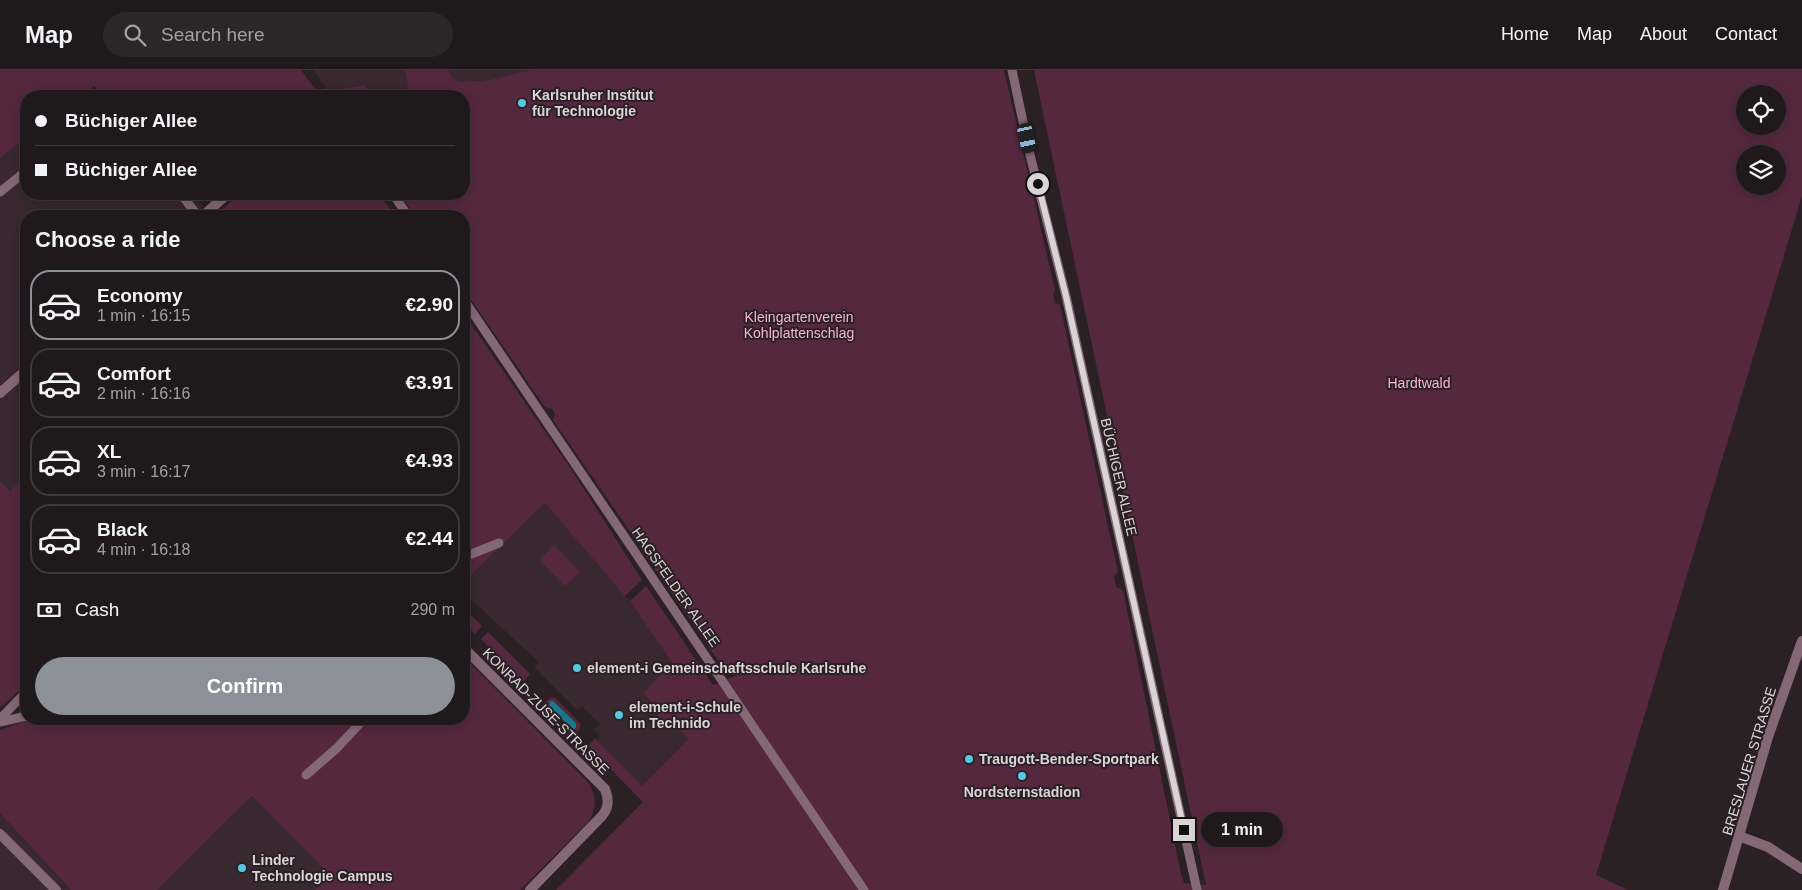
<!DOCTYPE html>
<meta charset="utf-8">
<style>
body{margin:0;font-family:Helvetica,sans-serif;background:#2d2629;color:#f1f3f6;height:100vh;display:flex;flex-direction:column;font-size:19px;white-space:nowrap}
*{box-sizing:border-box;margin:0}
p{font-size:16px;color:#a2a0a3}
.icon{flex:none;width:28px;height:28px;fill:none;stroke:currentColor;stroke-width:2;stroke-linecap:round;stroke-linejoin:round}
.map{position:relative;flex:1;overflow:hidden}
.drawer{position:absolute;left:20px;top:140px;width:450px;height:515px;display:flex;flex-direction:column;background:#20191c;border-radius:20px;box-shadow:0 2px 12px #0003,0 0 0 1px #3d383b}
.drawer>*{flex:none}
.top-card{position:absolute;left:20px;top:20px;width:450px;height:110px;border-radius:20px;box-shadow:0 2px 12px #0003,0 0 0 1px #3d383b;display:grid;align-content:center;height:110px;padding:0 15px;background:#20191c}
.fabs{position:absolute;left:1736px;top:15px;display:grid;gap:10px}
.fabs a{display:grid;place-items:center;width:50px;height:50px;border-radius:50%;background:#20191c;box-shadow:0 2px 12px #0003,0 0 0 1px #3d383b;font-size:25px}
.end{position:absolute;width:22px;height:22px;margin:-11px;border:6px solid #dbd4d7;background:#111;box-shadow:0 0 0 2px #111}
.from{border-radius:50%}
.bubble{position:absolute;height:35px;border-radius:18px;background:#20191c;box-shadow:0 2px 12px #0003,0 0 0 1px #3d383b;font-size:16px;font-weight:800;line-height:35px;text-align:center}
.car{position:absolute;width:15px;height:30px;margin:-15px -8px;border-radius:6px;box-shadow:0 0 4px 1px #0007;background:linear-gradient(#222 24%,#8ab4d8 0 40%,#222 0 76%,#8ab4d8 0 86%,#222 0)}
.top-card b{display:flex;align-items:center;gap:18px;height:48px;font-size:19px}
.top-card b+b{border-top:1px solid #3d383b}
.top-card i{width:12px;height:12px;background:#f1f3f6}
ul{padding:0;list-style:none}
li{display:flex;align-items:center;gap:15px;height:70px;margin:0 10px 8px;padding:0 5px;border:2px solid #3d383b;border-radius:20px}
li div{flex:1}
li b{display:block;font-size:19px}
li em{font-style:normal;font-weight:800}
li.selected{border-color:#8c9099}
li>.icon{width:45px;height:45px;stroke-width:1.5}
h2{padding:0 15px;font-size:22px;line-height:60px}
.pay{display:flex;align-items:center;gap:12px;height:55px;padding:0 15px;font-size:19px}
.pay p{margin-inline-start:auto}
.cta{display:flex;gap:10px;margin-top:auto;padding:10px 15px}
.cta a{flex:1;height:58px;border-radius:30px;background:#8c9099;color:#fff;font-size:20px;font-weight:800;line-height:58px;text-align:center}
header{display:flex;align-items:center;gap:30px;box-sizing:border-box;height:70px;padding:0 25px;background:#20191c;border-bottom:1px solid #3d383b}
header strong{font-size:24px}
nav{display:flex;gap:28px;margin-inline-start:auto;font-size:18px}
.search{width:350px;height:45px;background:#2d2629;display:flex;align-items:center;gap:12px;box-sizing:border-box;padding:0 18px;border-radius:28px;color:#a2a0a3;font-size:19px}
.map>svg:first-child{display:block}
.built{fill:#39282f}
.green{fill:#55283f;fill-rule:evenodd}
.water{fill:#157a8c}
.lines{fill:none;stroke-linecap:round;stroke-linejoin:round}
.service{stroke:#856875;stroke-width:9}
.minor{stroke:#856875;stroke-width:10}
.route{stroke:#dbd4d7;stroke-width:6}
.poi-dot{fill:#56c9e1;stroke:#2b2125;stroke-width:2}
.labels{text-anchor:middle;stroke-width:4;stroke-linejoin:round;paint-order:stroke}
.poi-label{font-size:14px;font-weight:bold;fill:#dbd4d7;stroke:#2b2125;text-anchor:start}
.park-label{font-size:14px;fill:#fbb1d3;stroke:#2b2125}
.street-label{font-size:14px;fill:#dbd4d7;stroke:#2b2125}
</style>
<header>
<strong>Map</strong>
<div class="search"><svg class="icon" aria-label="search" viewBox="0 0 24 24"><circle cx="10" cy="10" r="6"/><path d="M15 15l6 6"/></svg>Search here</div>
<nav><a>Home</a><a>Map</a><a>About</a><a>Contact</a></nav>
</header>
<div class="map">
<svg width="1802" height="820" viewBox="0 0 1802 820">
<rect width="100%" height="100%" fill="#2b2125"/>
<g class="built">
<path d="M 313,0 L 726,0 L 464,26 L 332,26 Z"/>
<path d="M 26,68 L 26,124 L 192,124 L 203,136 L 191,146 L 26,146 L 26,292 L 0,315 L 0,88 Z"/>
<path d="M 24,306 L 26,308 L 26,406 L 10,421 L 0,411 L 0,328 Z"/>
<path d="M 545,433 L 630,531 L 672,593 L 702,653 L 643,731 L 617,690 L 597,670 L 600,667 L 594,660 L 600,654 L 582,636 L 577,640 L 534,597 L 539,592 L 464,523 L 464,512 Z"/>
<path d="M 252,726 L 330,805 L 315,820 L 157,820 Z"/>
<path d="M 0,743 L 71,820 L 0,820 Z"/>
</g>
<g class="green">
<path d="M 0,0 L 301,0 L 320,26 L 105,26 L 94,16 L 81,26 L 26,26 L 26,68 L 0,88 Z"/>
<path d="M 313,0 L 326,18 L 339,20 L 365,15 L 368,26 L 332,26 Z"/>
<path d="M 405,0 L 448,0 C 456,20 469,7 482,12 L 532,0 L 1004,0 L 1055,220 L 1053,224 L 1055,233 L 1060,235 L 1118,502 L 1114,507 L 1116,517 L 1123,520 L 1181,804 L 1184,813 L 1206,815 L 1034,0 L 1802,0 L 1802,126 L 1596,805 L 1628,820 L 556,820 L 643,732 L 588,676 L 595,668 L 642,716 L 689,669 L 676,656 L 673,660 L 655,642 L 658,638 L 643,623 L 672,593 L 630,531 L 646,516 L 713,615 L 737,605 L 735,597 L 722,596 L 639,476 L 642,474 L 640,467 L 634,467 L 553,350 L 555,345 L 553,339 L 545,337 L 465,221 L 469,217 L 464,209 L 464,146 L 415,146 L 400,124 L 464,124 L 464,26 L 410,26 ZM 1745,24 L 1778,24 L 1778,56 L 1745,56 ZM 1745,84 L 1778,84 L 1778,116 L 1745,116 Z"/>
<path d="M 240,124 L 258,124 L 278,131 L 293,124 L 378,124 L 395,145 L 215,146 Z"/>
<path d="M 464,244 L 575,405 L 642,510 L 625,526 L 545,433 L 464,512 Z"/>
<path d="M 26,406 L 26,601 L 21,607 L 26,614 L 0,638 L 0,411 L 10,421 Z"/>
<path d="M 554,475 L 580,502 L 565,516 L 539,490 Z"/>
<path d="M 469,543 L 482,556 L 475,564 L 464,553 L 464,548 Z"/>
<path d="M 488,562 L 530,604 L 523,612 L 481,569 Z"/>
<path d="M 464,587 L 585,709 C 596,721 598,737 589,751 L 520,820 L 315,820 L 330,805 L 252,726 L 157,820 L 71,820 L 0,743 L 0,660 L 30,649 L 464,649 Z"/>
<path d="M 550,628 L 555,628 L 580,653 L 580,659 L 575,663 L 545,633 Z"/>
</g>
<path class="water" d="M 550,631 L 553,631 L 576,653 L 576,658 L 573,659 L 549,636 Z"/>
<g class="lines">
<g class="service">
<path d="M 1012,0 L 1030,85 L 1066,226 L 1197,820"/>
<path d="M 0,122 L 26,101"/>
<path d="M 181,124 L 198,146"/>
<path d="M 393,124 L 408,146"/>
<path d="M 464,230 L 864,820"/>
<path d="M 464,487 L 499,473"/>
<path d="M 0,649 L 26,622"/>
<path d="M 0,652 L 26,646"/>
<path d="M 306,705 L 337,678 L 364,649"/>
</g>
<g class="minor">
<path d="M 203,146 L 227,124"/>
<path d="M 0,323 L 26,300"/>
<path d="M 464,578 L 605,719 C 609,730 609,737 602,746 L 530,820"/>
<path d="M 0,764 L 56,820"/>
<path d="M 1739,766 L 1768,777 L 1802,799"/>
<path d="M 1723,820 L 1768,667 L 1802,571"/>
</g>
</g>
<g class="lines">
<path class="route" d="M 1038,114 L 1066,226 L 1184,760"/>
</g>
<g class="poi-dot">
<circle cx="522" cy="33" r="5"/>
<circle cx="577" cy="598" r="5"/>
<circle cx="619" cy="645" r="5"/>
<circle cx="969" cy="689" r="5"/>
<circle cx="1022" cy="706" r="5"/>
<circle cx="242" cy="798" r="5"/>
</g>
<g class="labels">
<g class="poi-label">
<text x="532" y="30">Karlsruher Institut<tspan x="532" dy="16">für Technologie</tspan></text>
<text x="587" y="603">element-i Gemeinschaftsschule Karlsruhe</text>
<text x="629" y="642">element-i-Schule<tspan x="629" dy="16">im Technido</tspan></text>
<text x="979" y="694">Traugott-Bender-Sportpark</text>
<text x="1022" y="727" text-anchor="middle">Nordsternstadion</text>
<text x="252" y="795">Linder<tspan x="252" dy="16">Technologie Campus</tspan></text>
</g>
<g class="park-label">
<text x="799" y="252">Kleingartenverein<tspan x="799" dy="16">Kohlplattenschlag</tspan></text>
<text x="1419" y="318">Hardtwald</text>
</g>
<g class="street-label">
<text transform="translate(1119 407) rotate(77)" y="5">BÜCHIGER ALLEE</text>
<text transform="translate(676 517) rotate(55)" y="5">HAGSFELDER ALLEE</text>
<text transform="translate(546 641) rotate(45)" y="5">KONRAD-ZUSE-STRASSE</text>
<text transform="translate(1749 691) rotate(-73)" y="5">BRESLAUER STRASSE</text>
</g>
</g>
</svg>
<div class="fabs">
<a><svg class="icon" aria-label="locate" viewBox="0 0 24 24"><circle cx="12" cy="12" r="6"/><path d="M12 2v4M12 18v4M2 12h4M18 12h4"/></svg></a>
<a><svg class="icon" aria-label="layers" viewBox="0 0 24 24"><path d="M12 4l9 5-9 5-9-5zM3 14l9 5 9-5"/></svg></a>
</div>
<i class="end from" style="left:1038px;top:114px"></i>
<i class="end" style="left:1184px;top:760px"></i>
<div class="bubble" style="left:1201px;top:742px;width:82px">1 min</div>
<i class="car" style="left:1027px;top:68px;rotate:168deg"></i>
<div class="top-card">
<b><i class="from"></i>Büchiger Allee</b>
<b><i></i>Büchiger Allee</b>
</div>
<section class="drawer">
<h2>Choose a ride</h2>
<ul>
<li class="selected"><svg class="icon" aria-label="car" viewBox="0 0 24 24"><path d="M5 17H2v-5l4-1 3-4h7l3 4 3 1v5h-3M9 17h6M6 11h13"/><circle cx="7" cy="17" r="2"/><circle cx="17" cy="17" r="2"/></svg><div><b>Economy</b><p>1 min · 16:15</p></div><em>€2.90</em></li>
<li><svg class="icon" aria-label="car" viewBox="0 0 24 24"><path d="M5 17H2v-5l4-1 3-4h7l3 4 3 1v5h-3M9 17h6M6 11h13"/><circle cx="7" cy="17" r="2"/><circle cx="17" cy="17" r="2"/></svg><div><b>Comfort</b><p>2 min · 16:16</p></div><em>€3.91</em></li>
<li><svg class="icon" aria-label="car" viewBox="0 0 24 24"><path d="M5 17H2v-5l4-1 3-4h7l3 4 3 1v5h-3M9 17h6M6 11h13"/><circle cx="7" cy="17" r="2"/><circle cx="17" cy="17" r="2"/></svg><div><b>XL</b><p>3 min · 16:17</p></div><em>€4.93</em></li>
<li><svg class="icon" aria-label="car" viewBox="0 0 24 24"><path d="M5 17H2v-5l4-1 3-4h7l3 4 3 1v5h-3M9 17h6M6 11h13"/><circle cx="7" cy="17" r="2"/><circle cx="17" cy="17" r="2"/></svg><div><b>Black</b><p>4 min · 16:18</p></div><em>€2.44</em></li>
</ul>
<div class="pay"><svg class="icon" aria-label="cash" viewBox="0 0 24 24"><path d="M3 7h18v10H3z"/><circle cx="12" cy="12" r="2"/></svg>Cash<p>290 m</p></div>
<div class="cta"><a>Confirm</a></div>
</section>
</div>
